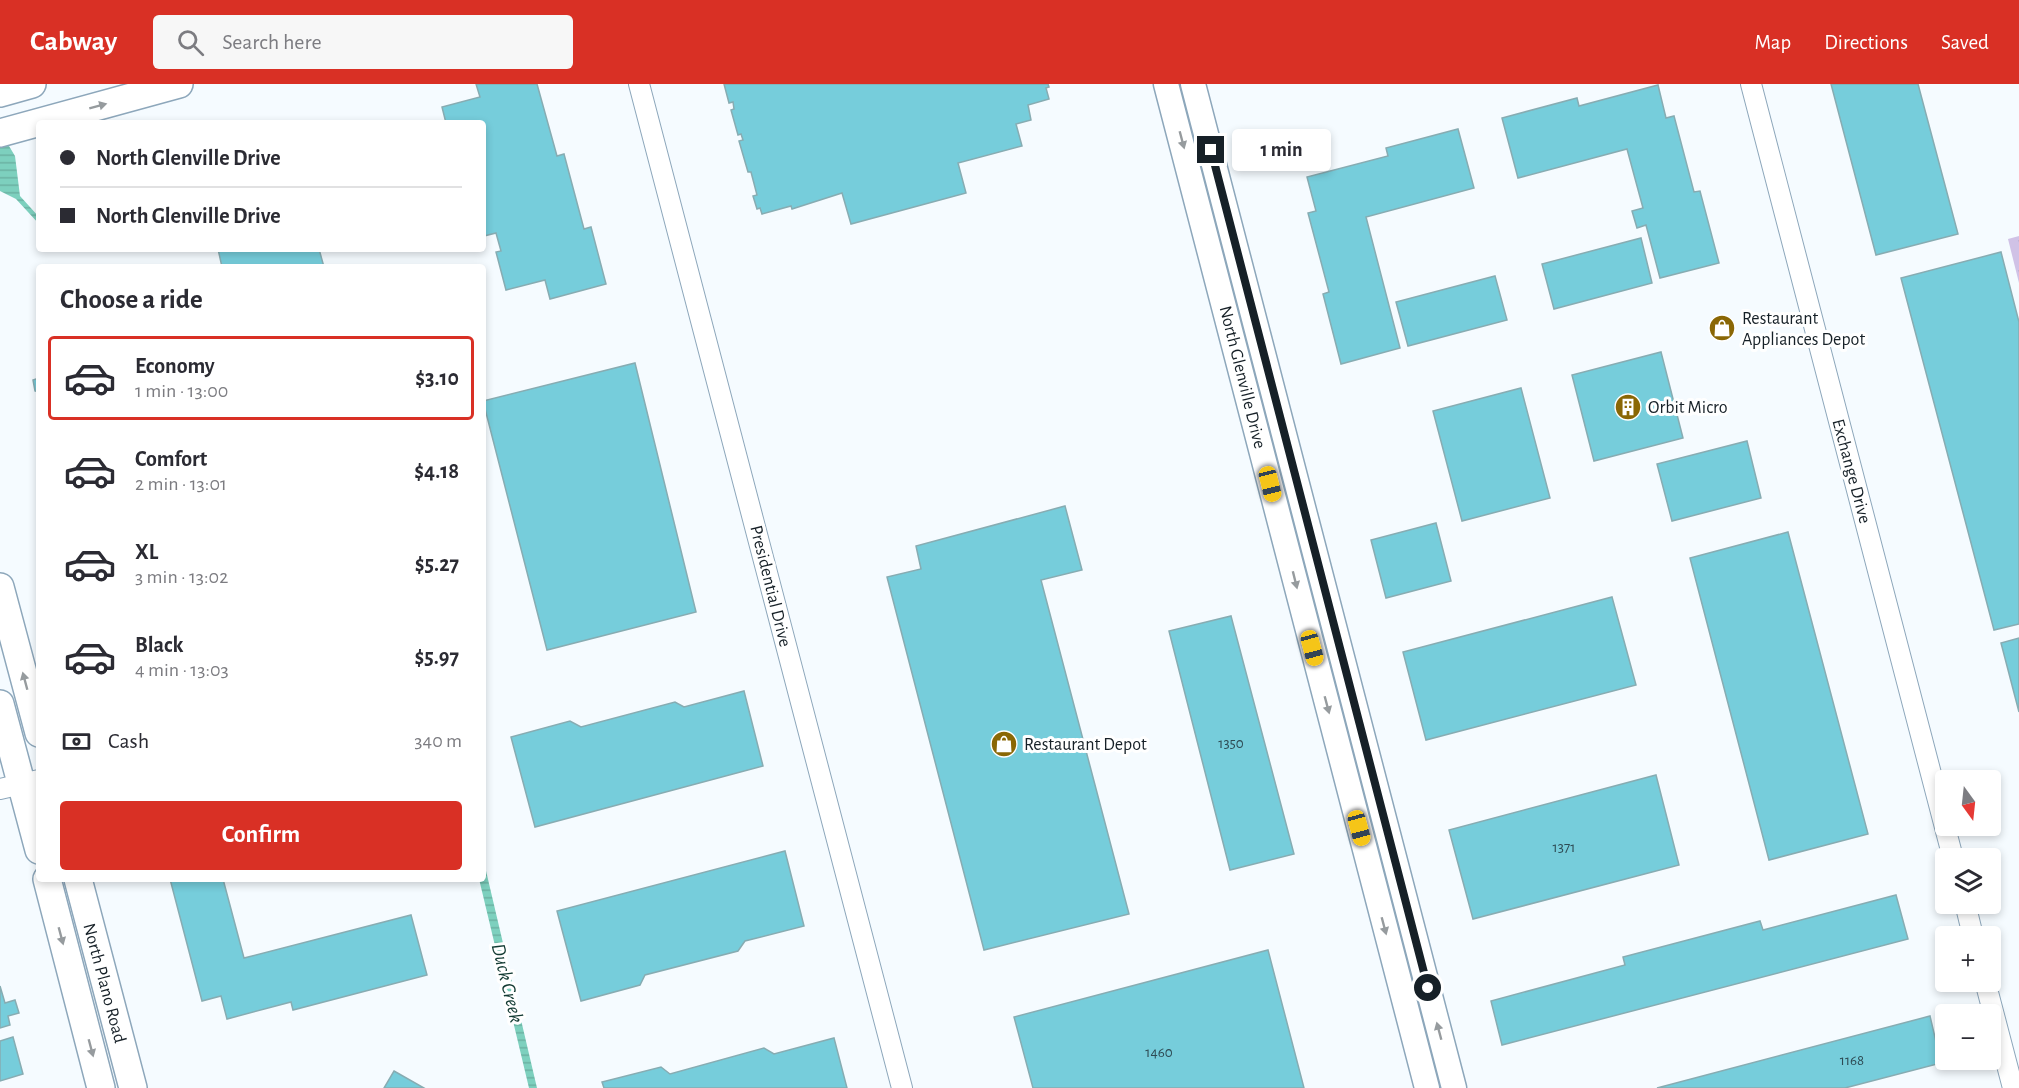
<!DOCTYPE html>
<meta charset="utf-8">
<style>
body{margin:0;font-family:"Alegreya Sans",sans-serif;background:#f7f7f7;color:#2b2b33;height:100vh;display:flex;flex-direction:column;font-size:22px;white-space:nowrap}
*{box-sizing:border-box;margin:0}
p{font-size:20px;color:#7c7c81}
.icon{flex:none;width:33px;height:33px;fill:none;stroke:currentColor;stroke-width:2;stroke-linecap:round;stroke-linejoin:round}
.map{position:relative;flex:1;overflow:hidden}
.side{position:absolute;left:36px;top:180px;width:450px;height:618px;display:flex;flex-direction:column;background:#fff;border-radius:6px;box-shadow:0 3px 9px #0003}
.side>*{flex:none}
.guide{position:absolute;left:36px;top:36px;width:450px;height:132px;border-radius:6px;box-shadow:0 3px 9px #0003;display:grid;align-content:center;height:132px;padding:0 24px;background:#fff}
.needle{width:39px;rotate:165deg}
.controls{position:absolute;left:1935px;top:686px;display:grid;gap:12px}
.controls a{display:grid;place-items:center;width:66px;height:66px;border-radius:6px;background:#fff;box-shadow:0 3px 9px #0003;font-size:30px}
.end{position:absolute;width:27px;height:27px;margin:-14px;border:8px solid #162027;background:#fff;box-shadow:0 0 0 3px #fff}
.from{border-radius:50%}
.bubble{position:absolute;height:42px;border-radius:6px;background:#fff;box-shadow:0 3px 9px #0003;font-size:20px;font-weight:700;line-height:42px;text-align:center}
.car{position:absolute;width:18px;height:36px;margin:-18px -9px;border-radius:8px;box-shadow:0 0 4px 2px #0007;background:linear-gradient(#f5c518 24%,#345 0 40%,#f5c518 0 76%,#345 0 86%,#f5c518 0)}
.guide b{display:flex;align-items:center;gap:21px;height:57px;font-size:22px}
.guide b+b{border-top:2px solid #e1e1e2}
.guide i{width:15px;height:15px;background:#2b2b33}
ul{padding:0;list-style:none}
li{display:flex;align-items:center;gap:18px;height:84px;margin:0 12px 9px;padding:0 12px;border:3px solid transparent;border-radius:6px}
li div{flex:1}
li b{display:block;font-size:22px}
li em{font-style:normal;font-weight:700}
li.on{border-color:#d93025}
li>.icon{width:54px;height:54px;stroke-width:1.5}
h2{padding:0 24px;font-size:27px;line-height:72px}
.pay{display:flex;align-items:center;gap:15px;height:66px;padding:0 24px;font-size:22px}
.pay p{margin-inline-start:auto}
.cta{display:flex;gap:12px;margin-top:auto;padding:12px 24px}
.cta a{flex:1;height:69px;border-radius:6px;background:#d93025;color:#fff;font-size:24px;font-weight:700;line-height:69px;text-align:center}
header{display:flex;align-items:center;gap:36px;box-sizing:border-box;height:84px;padding:0 30px;background:#d93025;color:#fff}
header strong{font-size:28px}
nav{display:flex;gap:33px;margin-inline-start:auto;font-size:21px}
.search{width:420px;height:54px;background:#f7f7f7;display:flex;align-items:center;gap:15px;box-sizing:border-box;padding:0 21px;border-radius:6px;color:#7c7c81;font-size:22px}
.map>svg:first-child{display:block}
.grass{fill:url(#grass-tufts)}
.water{fill:url(#water-rules)}
.building{fill:#76cddb;stroke:#87acb2;stroke-width:1.5}
.lines{fill:none;stroke-linecap:round;stroke-linejoin:round}
.minor-casing{stroke:#8da7bb;stroke-width:22}
.tertiary-casing{stroke:#8da7bb;stroke-width:27}
.secondary-casing{stroke:#8da7bb;stroke-width:30}
.minor{stroke:#fff;stroke-width:20}
.tertiary{stroke:#fff;stroke-width:24}
.secondary{stroke:#fff;stroke-width:27}
.oneway{fill:#969b9e}
.route{stroke:#162027;stroke-width:8}
.labels{text-anchor:middle;stroke-width:6;stroke-linejoin:round;paint-order:stroke}
.number-label{font-size:15px;fill:#2e4b54}
.poi-label{font-size:18px;fill:#162027;stroke:#fff;text-anchor:start}
.street-label{font-size:18px;fill:#162027;stroke:#fff}
.water-label{font-size:20px;font-style:italic;fill:#123a32;stroke:#fff}
</style>
<header>
<strong>Cabway</strong>
<div class="search"><svg class="icon" aria-label="search" viewBox="0 0 24 24"><circle cx="10" cy="10" r="6"/><path d="M15 15l6 6"/></svg>Search here</div>
<nav><a>Map</a><a>Directions</a><a>Saved</a></nav>
</header>
<div class="map">
<svg width="2019" height="1004" viewBox="0 0 2019 1004">
<defs>
<pattern id="grass-tufts" width="24" height="20" patternUnits="userSpaceOnUse" patternTransform="scale(1.5)"><rect width="24" height="20" fill="#d0c2e6"/><path d="M3 7l-1-3M5 7V3M7 7l1-3M15 17l-1-3M17 17v-4M19 17l1-3" fill="none" stroke="#b2a6c5"/></pattern>
<pattern id="water-rules" width="6" height="5" patternUnits="userSpaceOnUse" patternTransform="scale(1.5)"><rect width="6" height="5" fill="#7dd0be"/><path d="M0 2.5h6" fill="none" stroke="#6bb2a3"/></pattern>
</defs>
<rect width="100%" height="100%" fill="#f5fbff"/>
<path class="grass" d="M 2019,152 L 2019,199 L 2008,155 Z"/>
<g class="water">
<path d="M 0,47 L 15,72 L 20,112 L 39,133 L 39,140 L 16,115 L 0,107 Z"/>
<path d="M 483,774 L 537,1004 L 529,1004 L 480,799 L 479,795 L 483,795 Z"/>
</g>
<g class="building">
<path d="M 476,0 L 537,0 L 557,72 L 564,70 L 584,145 L 591,143 L 606,200 L 550,215 L 545,196 L 506,206 L 496,168 L 501,167 L 496,149 L 484,152 L 483,148 L 483,39 L 446,39 L 442,23 L 480,13 Z"/>
<path d="M 724,0 L 1048,0 L 1049,3 L 1046,4 L 1049,15 L 1028,21 L 1031,36 L 1016,40 L 1022,62 L 958,79 L 966,109 L 851,140 L 842,109 L 792,125 L 791,122 L 762,130 L 760,124 L 757,125 L 753,112 L 757,111 L 751,88 L 748,88 L 739,57 L 743,56 L 741,50 L 738,51 L 731,26 L 734,25 L 733,18 L 729,19 Z"/>
<path d="M 1831,0 L 1918,0 L 1958,150 L 1876,171 Z"/>
<path d="M 1658,1 L 1666,34 L 1674,32 L 1694,108 L 1700,107 L 1719,179 L 1660,194 L 1646,141 L 1637,144 L 1632,127 L 1643,124 L 1627,65 L 1518,94 L 1502,34 L 1577,14 L 1579,22 Z"/>
<path d="M 1458,45 L 1474,104 L 1366,133 L 1400,264 L 1341,280 L 1323,210 L 1329,208 L 1308,129 L 1316,127 L 1307,93 L 1388,72 L 1386,64 Z"/>
<path d="M 1641,154 L 1652,199 L 1554,225 L 1542,180 Z"/>
<path d="M 218,165 L 319,165 L 324,183 L 222,183 Z"/>
<path d="M 2001,168 L 2019,238 L 2019,540 L 1994,546 L 1901,194 Z"/>
<path d="M 1495,192 L 1507,236 L 1408,262 L 1396,218 Z"/>
<path d="M 1661,268 L 1683,354 L 1594,377 L 1572,291 Z"/>
<path d="M 635,279 L 696,528 L 547,566 L 483,317 Z"/>
<path d="M 39,294 L 39,308 L 35,307 L 33,296 Z"/>
<path d="M 1521,304 L 1550,414 L 1462,437 L 1433,327 Z"/>
<path d="M 1747,357 L 1761,414 L 1672,437 L 1657,380 Z"/>
<path d="M 1065,422 L 1082,486 L 1041,496 L 1129,830 L 984,866 L 887,493 L 921,485 L 916,462 Z"/>
<path d="M 1436,439 L 1451,497 L 1386,514 L 1371,456 Z"/>
<path d="M 1788,448 L 1868,750 L 1769,776 L 1690,474 Z"/>
<path d="M 1612,513 L 1636,601 L 1426,656 L 1403,568 Z"/>
<path d="M 1231,532 L 1294,770 L 1230,786 L 1169,547 Z"/>
<path d="M 2019,554 L 2019,628 L 2001,559 Z"/>
<path d="M 744,607 L 763,682 L 535,743 L 511,653 L 570,637 L 581,643 L 675,618 L 684,623 Z"/>
<path d="M 1656,691 L 1679,781 L 1473,835 L 1449,746 Z"/>
<path d="M 785,767 L 804,842 L 745,857 L 738,867 L 645,891 L 640,901 L 581,917 L 557,827 Z"/>
<path d="M 170,795 L 223,795 L 244,874 L 411,831 L 427,891 L 293,926 L 291,918 L 227,935 L 221,912 L 202,917 Z"/>
<path d="M 1896,811 L 1908,855 L 1502,961 L 1491,917 L 1625,881 L 1623,873 L 1760,837 L 1763,846 Z"/>
<path d="M 1268,866 L 1304,1004 L 1033,1004 L 1014,933 Z"/>
<path d="M 0,902 L 5,919 L 15,916 L 19,929 L 8,932 L 10,941 L 0,944 Z"/>
<path d="M 1930,932 L 1941,979 L 1845,1004 L 1657,1004 Z"/>
<path d="M 13,953 L 23,990 L 0,997 L 0,957 Z"/>
<path d="M 834,954 L 847,1004 L 604,1004 L 602,998 L 661,983 L 670,990 L 764,964 L 774,970 Z"/>
<path d="M 394,987 L 424,1004 L 384,1004 Z"/>
</g>
<g class="lines">
<defs>
<g id="minor">
<path d="M 639,0 L 902,1004"/>
<path d="M 1751,0 L 1953,774"/>
<path d="M 0,705 L 39,696"/>
<path d="M 1965,819 L 1973,852"/>
<path d="M 1985,897 L 2013,1004"/>
</g>
<g id="tertiary">
<path d="M 1166,0 L 1427,1004"/>
<path d="M 1193,0 L 1454,1004"/>
</g>
<g id="secondary">
<path d="M 0,9 L 32,0"/>
<path d="M 0,49 L 179,0"/>
<path d="M 0,503 L 39,649"/>
<path d="M 0,620 L 39,766"/>
<path d="M 47,795 L 101,1004"/>
<path d="M 78,795 L 133,1004"/>
</g>
</defs>
<use href="#minor" class="minor-casing"/>
<use href="#tertiary" class="tertiary-casing"/>
<use href="#secondary" class="secondary-casing"/>
<use href="#minor" class="minor"/>
<use href="#tertiary" class="tertiary"/>
<use href="#secondary" class="secondary"/>
</g>
<defs><path id="oneway-solid" d="M-6-.8H1V-3.2L6.5 0L1 3.2V.8H-6Z" transform="scale(1.5)"/></defs>
<g class="oneway">
<use href="#oneway-solid" transform="translate(98 22) rotate(-15)"/>
<use href="#oneway-solid" transform="translate(1182 56) rotate(75)"/>
<use href="#oneway-solid" transform="translate(1295 496) rotate(76)"/>
<use href="#oneway-solid" transform="translate(25 597) rotate(-105)"/>
<use href="#oneway-solid" transform="translate(1327 621) rotate(75)"/>
<use href="#oneway-solid" transform="translate(1384 842) rotate(75)"/>
<use href="#oneway-solid" transform="translate(61 852) rotate(75)"/>
<use href="#oneway-solid" transform="translate(1439 947) rotate(-105)"/>
<use href="#oneway-solid" transform="translate(91 964) rotate(75)"/>
</g>
<g class="lines">
<path class="route" d="M 1211,66 L 1428,904"/>
</g>
<defs>
<symbol id="shop-disc" viewBox="-11 -11 22 22"><circle r="9.5" fill="#8a6705" stroke="#fff"/><path d="M-5-2.5h2.3a2.7 3.5 0 0 1 5.4 0H5L5.5 6h-11ZM-1.5-2.5h3a1.5 2.3 0 0 0-3 0Z" fill="#fff"/></symbol>
<symbol id="building-disc" viewBox="-11 -11 22 22"><circle r="9.5" fill="#8a6705" stroke="#fff"/><path d="M-4-6H4V6H1V3H-1V6H-4ZM-2.5-4.3h1.7v1.8h-1.7ZM.8-4.3h1.7v1.8H.8ZM-2.5-1h1.7V.8h-1.7ZM.8-1h1.7V.8H.8Z" fill="#fff"/></symbol>
</defs>
<g fill-rule="evenodd">
<use href="#shop-disc" x="1707" y="229" width="30" height="30"/>
<use href="#building-disc" x="1613" y="308" width="30" height="30"/>
<use href="#shop-disc" x="989" y="645" width="30" height="30"/>
</g>
<g class="labels">
<g class="number-label">
<text x="1231" y="664">1350</text>
<text x="1564" y="768">1371</text>
<text x="1159" y="973">1460</text>
<text x="1852" y="981">1168</text>
</g>
<g class="poi-label">
<text x="1742" y="240">Restaurant<tspan x="1742" dy="21">Appliances Depot</tspan></text>
<text x="1648" y="329">Orbit Micro</text>
<text x="1024" y="666">Restaurant Depot</text>
</g>
<g class="street-label">
<text transform="translate(1243 293) rotate(76)" y="6">North Glenville Drive</text>
<text transform="translate(1852 387) rotate(75)" y="6">Exchange Drive</text>
<text transform="translate(771 502) rotate(76)" y="6">Presidential Drive</text>
<text transform="translate(105 899) rotate(75)" y="6">North Plano Road</text>
</g>
<g class="water-label">
<text transform="translate(508 899) rotate(76)" y="7">Duck Creek</text>
</g>
</g>
</svg>
<div class="controls">
<a><svg class="needle" viewBox="-14 -14 28 28"><path d="M0-13l5 13h-10z" fill="#e53935"/><path d="M0 13l5-13h-10z" fill="#7c7c81"/></svg></a>
<a><svg class="icon" aria-label="layers" viewBox="0 0 24 24"><path d="M12 4l9 5-9 5-9-5zM3 14l9 5 9-5"/></svg></a>
<a>+</a>
<a>−</a>
</div>
<i class="end from" style="left:1428px;top:904px"></i>
<i class="end" style="left:1211px;top:66px"></i>
<div class="bubble" style="left:1232px;top:45px;width:99px">1 min</div>
<i class="car" style="left:1270px;top:400px;rotate:166deg"></i>
<i class="car" style="left:1312px;top:564px;rotate:165deg"></i>
<i class="car" style="left:1359px;top:744px;rotate:165deg"></i>
<div class="guide">
<b><i class="from"></i>North Glenville Drive</b>
<b><i></i>North Glenville Drive</b>
</div>
<section class="side">
<h2>Choose a ride</h2>
<ul>
<li class="on"><svg class="icon" aria-label="car" viewBox="0 0 24 24"><path d="M5 17H2v-5l4-1 3-4h7l3 4 3 1v5h-3M9 17h6M6 11h13"/><circle cx="7" cy="17" r="2"/><circle cx="17" cy="17" r="2"/></svg><div><b>Economy</b><p>1 min · 13:00</p></div><em>$3.10</em></li>
<li><svg class="icon" aria-label="car" viewBox="0 0 24 24"><path d="M5 17H2v-5l4-1 3-4h7l3 4 3 1v5h-3M9 17h6M6 11h13"/><circle cx="7" cy="17" r="2"/><circle cx="17" cy="17" r="2"/></svg><div><b>Comfort</b><p>2 min · 13:01</p></div><em>$4.18</em></li>
<li><svg class="icon" aria-label="car" viewBox="0 0 24 24"><path d="M5 17H2v-5l4-1 3-4h7l3 4 3 1v5h-3M9 17h6M6 11h13"/><circle cx="7" cy="17" r="2"/><circle cx="17" cy="17" r="2"/></svg><div><b>XL</b><p>3 min · 13:02</p></div><em>$5.27</em></li>
<li><svg class="icon" aria-label="car" viewBox="0 0 24 24"><path d="M5 17H2v-5l4-1 3-4h7l3 4 3 1v5h-3M9 17h6M6 11h13"/><circle cx="7" cy="17" r="2"/><circle cx="17" cy="17" r="2"/></svg><div><b>Black</b><p>4 min · 13:03</p></div><em>$5.97</em></li>
</ul>
<div class="pay"><svg class="icon" aria-label="cash" viewBox="0 0 24 24"><path d="M3 7h18v10H3z"/><circle cx="12" cy="12" r="2"/></svg>Cash<p>340 m</p></div>
<div class="cta"><a>Confirm</a></div>
</section>
</div>
